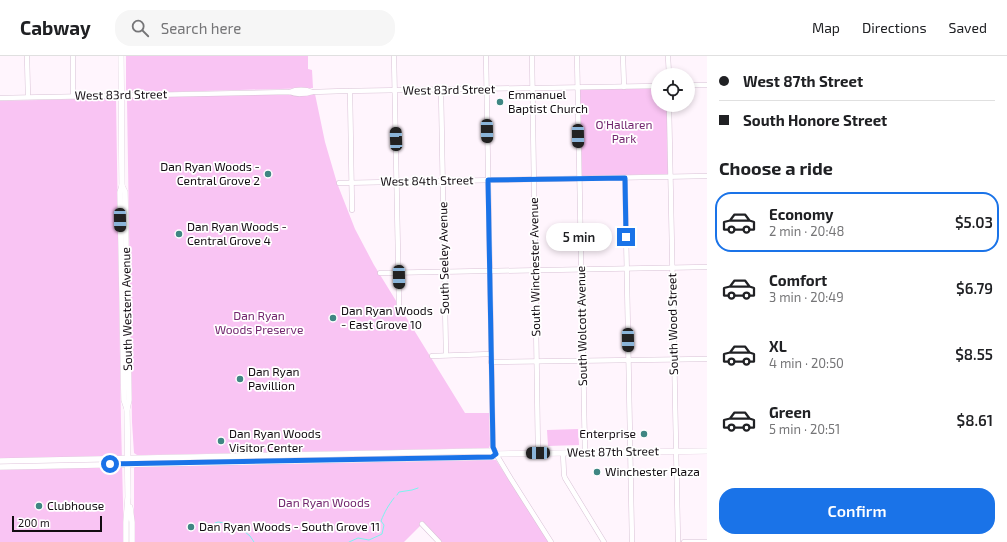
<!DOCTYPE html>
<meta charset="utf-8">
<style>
body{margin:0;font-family:"Exo 2",sans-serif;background:#f6f6f6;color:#202124;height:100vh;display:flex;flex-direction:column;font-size:15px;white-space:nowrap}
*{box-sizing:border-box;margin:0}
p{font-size:13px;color:#757577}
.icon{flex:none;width:22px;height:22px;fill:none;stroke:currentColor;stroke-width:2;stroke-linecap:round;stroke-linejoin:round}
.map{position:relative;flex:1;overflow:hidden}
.sheet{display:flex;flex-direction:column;background:#fff;width:300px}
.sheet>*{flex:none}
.top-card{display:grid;align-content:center;height:88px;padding:0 12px;background:#fff}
.controls{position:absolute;left:651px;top:12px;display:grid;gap:8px}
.controls a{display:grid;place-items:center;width:44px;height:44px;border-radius:50%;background:#fff;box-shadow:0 2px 6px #0003;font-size:20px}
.scale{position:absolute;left:12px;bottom:10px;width:90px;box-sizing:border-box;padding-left:4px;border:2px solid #130c12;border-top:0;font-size:11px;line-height:14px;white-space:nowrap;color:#130c12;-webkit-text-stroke:3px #fff;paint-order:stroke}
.end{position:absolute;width:18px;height:18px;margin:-9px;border:5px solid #1a73e8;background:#fff;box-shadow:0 0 0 2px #fff}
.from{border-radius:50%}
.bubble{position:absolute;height:28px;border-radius:14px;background:#fff;box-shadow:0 2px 6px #0003;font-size:13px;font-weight:600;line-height:28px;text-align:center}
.car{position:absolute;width:12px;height:24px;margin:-12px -6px;border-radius:5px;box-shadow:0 0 3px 1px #0007;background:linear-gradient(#222 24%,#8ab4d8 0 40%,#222 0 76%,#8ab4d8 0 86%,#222 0)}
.top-card b{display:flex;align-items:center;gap:14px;height:38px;font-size:15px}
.top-card b+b{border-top:1px solid #e0e0e0}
.top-card i{width:10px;height:10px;background:#202124}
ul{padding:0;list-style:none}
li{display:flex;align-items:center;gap:12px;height:60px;margin:0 8px 6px;padding:0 4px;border:2px solid transparent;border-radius:16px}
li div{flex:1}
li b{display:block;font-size:15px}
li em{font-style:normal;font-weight:600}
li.selected{border-color:#1a73e8}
li>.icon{width:36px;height:36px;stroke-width:1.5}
h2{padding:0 12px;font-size:18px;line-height:48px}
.cta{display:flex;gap:8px;margin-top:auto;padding:8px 12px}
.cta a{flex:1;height:46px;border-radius:16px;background:#1a73e8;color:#fff;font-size:16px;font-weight:600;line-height:46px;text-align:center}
header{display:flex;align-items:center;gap:24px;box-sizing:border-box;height:56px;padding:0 20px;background:#fff;border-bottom:1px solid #e0e0e0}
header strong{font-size:19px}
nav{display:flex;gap:22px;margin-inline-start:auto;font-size:14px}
.search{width:280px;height:36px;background:#f6f6f6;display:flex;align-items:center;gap:10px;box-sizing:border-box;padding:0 14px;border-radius:16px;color:#757577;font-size:15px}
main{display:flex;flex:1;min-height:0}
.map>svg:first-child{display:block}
.green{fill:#f9c4f3}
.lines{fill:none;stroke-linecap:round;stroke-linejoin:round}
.stream{stroke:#7bf4ee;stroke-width:1}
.minor-casing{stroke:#d9c2d6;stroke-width:5.5}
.major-casing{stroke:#d9c2d6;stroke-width:6}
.minor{stroke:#fff;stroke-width:4.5}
.major{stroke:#fff;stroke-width:5.5}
.route{stroke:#1a73e8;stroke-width:5}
.poi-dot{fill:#3f8683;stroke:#fff;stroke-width:1.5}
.labels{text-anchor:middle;stroke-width:3.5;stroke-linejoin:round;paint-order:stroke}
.street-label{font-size:12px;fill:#130c12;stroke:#fff}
.poi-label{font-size:12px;fill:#130c12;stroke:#fff;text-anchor:start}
.park-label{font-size:12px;fill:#73276f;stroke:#fff}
</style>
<header>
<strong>Cabway</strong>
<div class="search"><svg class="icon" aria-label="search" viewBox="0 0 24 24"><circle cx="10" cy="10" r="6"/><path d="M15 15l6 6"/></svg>Search here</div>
<nav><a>Map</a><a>Directions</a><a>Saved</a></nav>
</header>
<main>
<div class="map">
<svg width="707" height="486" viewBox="0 0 707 486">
<rect width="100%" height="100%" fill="#fff5fd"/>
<g class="green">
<path d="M 126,0 L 308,0 L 308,13 L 312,14 L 313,32 L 169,36 L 128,35 L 126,34 Z"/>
<path d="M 658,32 L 658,49 L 667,49 L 668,118 L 582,120 L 579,36 L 580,34 L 582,33 Z"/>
<path d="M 269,38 L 315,38 L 325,86 L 337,127 L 355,173 L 374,209 L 465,357 L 489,357 L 490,389 L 489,392 L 145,399 L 137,399 L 134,397 L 132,366 L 127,43 L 128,42 Z"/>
<path d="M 116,42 L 121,366 L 124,486 L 0,486 L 0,45 Z"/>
<path d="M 578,373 L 579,389 L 548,390 L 547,374 Z"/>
<path d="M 496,404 L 549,486 L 441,486 L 423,467 L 404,486 L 134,486 L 134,412 L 136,410 Z"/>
</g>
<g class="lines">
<g class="stream">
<path d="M 397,439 L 399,436 L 412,434 L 418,432"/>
<path d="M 215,467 L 218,466 L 225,467 L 230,467 L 235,470 L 240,470 L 245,476 L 250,480 L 254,486"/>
<path d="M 349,486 L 358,482 L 369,484 L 380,479 L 382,478 L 384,469 L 381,465 C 385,455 388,450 394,442"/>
</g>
<defs>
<g id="minor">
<path d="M 27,0 L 28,41"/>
<path d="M 73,0 L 73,40"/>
<path d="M 394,0 L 399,249"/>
<path d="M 486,0 L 493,391 L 496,398 L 511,423 L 551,486"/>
<path d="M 532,0 L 538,397"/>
<path d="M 577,0 L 585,397"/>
<path d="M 623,0 L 624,31"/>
<path d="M 668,0 L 669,19"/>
<path d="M 688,29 L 707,29"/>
<path d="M 441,34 L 446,299"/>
<path d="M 350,35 L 352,154"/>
<path d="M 290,36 C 296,33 306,33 312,36 L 345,35 L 658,30"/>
<path d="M 0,42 L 290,36 C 296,39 306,38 312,36"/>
<path d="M 669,49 L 678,486"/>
<path d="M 625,122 L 632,486"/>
<path d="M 339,127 L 707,120"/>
<path d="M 380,217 L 707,211"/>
<path d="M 432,300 L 491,298"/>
<path d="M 491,306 L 707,303"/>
<path d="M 563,397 L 564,419 L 565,422 L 604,486"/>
<path d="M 422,468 L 439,486"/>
<path d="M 684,486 L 707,486"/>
</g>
<g id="major">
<path d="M 121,0 L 122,130 L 120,136 L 124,344 L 127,353 L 128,441 L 126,466 L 126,486"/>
<path d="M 122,130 L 125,136 L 129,344 L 127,353"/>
<path d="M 0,405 L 490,395 L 496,398"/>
<path d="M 0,411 L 492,401 L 496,398 L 707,395"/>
<path d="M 130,451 L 132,466 L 132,486"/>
</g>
</defs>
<use href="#minor" class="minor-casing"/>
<use href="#major" class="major-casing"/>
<use href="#minor" class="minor"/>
<use href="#major" class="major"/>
</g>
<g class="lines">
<path class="route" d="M 110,408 L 492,401 L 496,398 L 493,391 L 488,124 L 625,122 L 626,181"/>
</g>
<g class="poi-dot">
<circle cx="500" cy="46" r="4"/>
<circle cx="268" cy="118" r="4"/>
<circle cx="179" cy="178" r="4"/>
<circle cx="333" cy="262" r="4"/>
<circle cx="240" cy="323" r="4"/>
<circle cx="644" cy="378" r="4"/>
<circle cx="221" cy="385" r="4"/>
<circle cx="597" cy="416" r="4"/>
<circle cx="39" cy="450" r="4"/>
<circle cx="191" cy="471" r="4"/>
</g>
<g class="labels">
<g class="street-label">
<text transform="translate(449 34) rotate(-1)" y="4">West 83rd Street</text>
<text transform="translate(121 39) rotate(-1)" y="4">West 83rd Street</text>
<text transform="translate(427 125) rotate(-1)" y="4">West 84th Street</text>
<text transform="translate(444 202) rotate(-91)" y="4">South Seeley Avenue</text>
<text transform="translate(535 211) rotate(-91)" y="4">South Winchester Avenue</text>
<text transform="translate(127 253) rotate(-91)" y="4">South Western Avenue</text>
<text transform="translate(673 268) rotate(-91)" y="4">South Wood Street</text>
<text transform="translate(582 270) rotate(-91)" y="4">South Wolcott Avenue</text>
<text transform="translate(613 396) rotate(-1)" y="4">West 87th Street</text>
</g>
<g class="poi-label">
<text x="508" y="43">Emmanuel<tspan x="508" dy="14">Baptist Church</tspan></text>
<text x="260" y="115" text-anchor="end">Dan Ryan Woods -<tspan x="260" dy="14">Central Grove 2</tspan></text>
<text x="187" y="175">Dan Ryan Woods -<tspan x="187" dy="14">Central Grove 4</tspan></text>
<text x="341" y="259">Dan Ryan Woods<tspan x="341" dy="14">- East Grove 10</tspan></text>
<text x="248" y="320">Dan Ryan<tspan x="248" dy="14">Pavillion</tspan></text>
<text x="229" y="382">Dan Ryan Woods<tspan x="229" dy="14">Visitor Center</tspan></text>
<text x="636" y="382" text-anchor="end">Enterprise</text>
<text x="605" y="420">Winchester Plaza</text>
<text x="47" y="454">Clubhouse</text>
<text x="199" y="475">Dan Ryan Woods - South Grove 11</text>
</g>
<g class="park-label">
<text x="624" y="73">O'Hallaren<tspan x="624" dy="14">Park</tspan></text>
<text x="259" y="264">Dan Ryan<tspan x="259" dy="14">Woods Preserve</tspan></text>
<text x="324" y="451">Dan Ryan Woods</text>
</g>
</g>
</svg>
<div class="controls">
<a><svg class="icon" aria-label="locate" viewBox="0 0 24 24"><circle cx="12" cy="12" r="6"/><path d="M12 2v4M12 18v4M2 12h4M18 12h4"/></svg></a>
</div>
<div class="scale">200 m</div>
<i class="end from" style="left:110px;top:408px"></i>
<i class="end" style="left:626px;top:181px"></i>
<div class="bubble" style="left:546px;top:167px;width:66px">5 min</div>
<i class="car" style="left:487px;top:75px;rotate:179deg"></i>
<i class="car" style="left:578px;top:80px;rotate:179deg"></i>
<i class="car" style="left:396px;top:83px;rotate:358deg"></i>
<i class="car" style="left:120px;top:164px;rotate:179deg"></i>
<i class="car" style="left:399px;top:221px;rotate:179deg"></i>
<i class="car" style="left:628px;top:284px;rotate:179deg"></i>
<i class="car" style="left:538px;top:397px;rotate:269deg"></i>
</div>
<section class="sheet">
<div class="top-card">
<b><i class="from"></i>West 87th Street</b>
<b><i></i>South Honore Street</b>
</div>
<h2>Choose a ride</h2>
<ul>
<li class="selected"><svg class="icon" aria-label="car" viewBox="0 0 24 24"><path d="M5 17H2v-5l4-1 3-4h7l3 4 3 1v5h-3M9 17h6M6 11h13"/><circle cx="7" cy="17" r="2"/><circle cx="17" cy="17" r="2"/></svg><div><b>Economy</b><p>2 min · 20:48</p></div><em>$5.03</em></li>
<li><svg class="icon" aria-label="car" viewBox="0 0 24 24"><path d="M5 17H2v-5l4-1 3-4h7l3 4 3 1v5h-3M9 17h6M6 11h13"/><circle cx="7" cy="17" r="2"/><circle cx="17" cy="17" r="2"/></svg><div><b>Comfort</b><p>3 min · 20:49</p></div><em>$6.79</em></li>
<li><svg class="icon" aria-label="car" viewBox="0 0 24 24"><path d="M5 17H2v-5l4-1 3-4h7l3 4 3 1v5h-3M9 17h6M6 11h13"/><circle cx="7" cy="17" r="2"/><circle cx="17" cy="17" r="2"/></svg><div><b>XL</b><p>4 min · 20:50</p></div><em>$8.55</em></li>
<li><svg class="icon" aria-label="car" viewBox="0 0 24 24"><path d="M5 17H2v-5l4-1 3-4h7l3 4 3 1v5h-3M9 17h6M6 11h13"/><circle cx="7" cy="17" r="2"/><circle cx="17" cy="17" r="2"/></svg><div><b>Green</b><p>5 min · 20:51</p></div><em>$8.61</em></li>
</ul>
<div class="cta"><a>Confirm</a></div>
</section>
</main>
